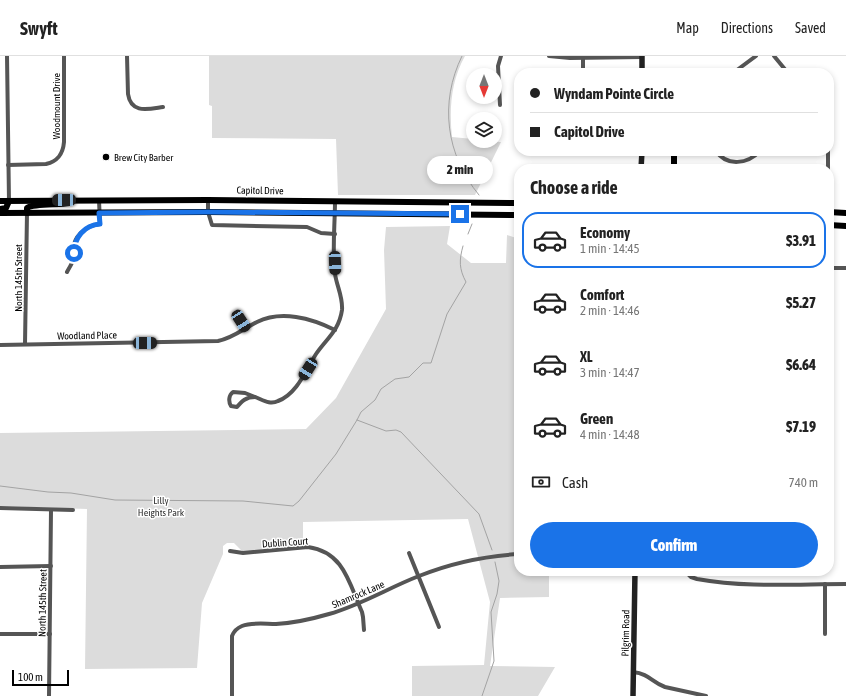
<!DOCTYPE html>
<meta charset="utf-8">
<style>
body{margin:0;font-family:"Asap Condensed",sans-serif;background:#f2f2f2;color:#222;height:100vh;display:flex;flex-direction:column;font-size:15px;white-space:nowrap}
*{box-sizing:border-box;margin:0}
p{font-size:13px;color:#767676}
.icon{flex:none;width:22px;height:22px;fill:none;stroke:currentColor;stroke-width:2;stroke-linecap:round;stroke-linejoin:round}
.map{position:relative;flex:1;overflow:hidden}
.sheet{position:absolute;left:514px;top:108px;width:320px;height:412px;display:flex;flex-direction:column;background:#fff;border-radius:16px;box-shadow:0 2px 6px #0003}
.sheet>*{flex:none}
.top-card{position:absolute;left:514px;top:12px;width:320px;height:88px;border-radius:16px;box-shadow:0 2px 6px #0003;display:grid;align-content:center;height:88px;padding:0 16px;background:#fff}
.needle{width:26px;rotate:180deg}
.tools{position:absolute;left:466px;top:12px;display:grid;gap:8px}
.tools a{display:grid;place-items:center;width:36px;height:36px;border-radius:50%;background:#fff;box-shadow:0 2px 6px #0003;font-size:20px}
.scale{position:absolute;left:12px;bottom:10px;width:57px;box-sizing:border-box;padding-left:4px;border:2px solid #000;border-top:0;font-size:11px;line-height:14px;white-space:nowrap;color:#000;-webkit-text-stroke:3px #fff;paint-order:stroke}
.end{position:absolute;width:18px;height:18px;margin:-9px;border:5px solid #1a73e8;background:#fff;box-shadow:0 0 0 2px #fff}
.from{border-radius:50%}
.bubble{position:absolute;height:28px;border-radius:14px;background:#fff;box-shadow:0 2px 6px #0003;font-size:13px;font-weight:800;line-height:28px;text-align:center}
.car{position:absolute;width:12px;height:24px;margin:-12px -6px;border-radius:5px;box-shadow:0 0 3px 1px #0007;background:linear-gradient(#222 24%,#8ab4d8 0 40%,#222 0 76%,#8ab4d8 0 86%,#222 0)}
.top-card b{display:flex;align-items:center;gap:14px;height:38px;font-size:15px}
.top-card b+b{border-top:1px solid #e0e0e0}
.top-card i{width:10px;height:10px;background:#222}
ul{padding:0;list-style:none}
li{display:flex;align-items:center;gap:12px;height:56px;margin:0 8px 6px;padding:0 8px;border:2px solid transparent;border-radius:16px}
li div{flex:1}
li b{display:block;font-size:15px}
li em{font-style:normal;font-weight:800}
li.on{border-color:#1a73e8}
li>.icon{width:36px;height:36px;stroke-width:1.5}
h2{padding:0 16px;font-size:18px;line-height:48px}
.pay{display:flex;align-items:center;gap:10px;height:44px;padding:0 16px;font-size:15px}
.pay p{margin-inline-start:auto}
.primary-button{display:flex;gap:8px;margin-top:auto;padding:8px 16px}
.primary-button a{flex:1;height:46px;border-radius:24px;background:#1a73e8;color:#fff;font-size:16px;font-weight:800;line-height:46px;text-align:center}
header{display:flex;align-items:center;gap:24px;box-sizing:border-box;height:56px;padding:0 20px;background:#fff;border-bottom:1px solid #e0e0e0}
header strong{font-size:19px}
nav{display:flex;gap:22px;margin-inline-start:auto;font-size:14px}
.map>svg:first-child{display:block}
.green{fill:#dcdcdc}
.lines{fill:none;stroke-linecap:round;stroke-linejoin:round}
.stream{stroke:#a3a3a3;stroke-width:1}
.street{stroke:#555;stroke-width:4}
.secondary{stroke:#222;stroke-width:5.5}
.primary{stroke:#000;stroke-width:6}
.route{stroke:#1a73e8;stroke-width:5}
.poi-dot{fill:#000;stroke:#fff;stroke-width:1.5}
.labels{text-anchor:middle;stroke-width:3;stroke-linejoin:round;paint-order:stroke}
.street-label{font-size:10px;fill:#000;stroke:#fff}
.poi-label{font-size:10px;fill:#000;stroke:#fff;text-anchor:start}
.park-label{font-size:10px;fill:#333;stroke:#fff}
</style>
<header>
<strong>Swyft</strong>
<nav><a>Map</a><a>Directions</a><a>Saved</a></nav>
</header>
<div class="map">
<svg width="846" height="640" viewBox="0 0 846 640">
<rect width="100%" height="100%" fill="#fff"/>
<g class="green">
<path d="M 209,0 L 465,0 C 451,25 449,53 452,81 L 473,83 L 473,85 L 501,86 L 475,139 L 338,139 L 336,83 L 212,82 L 212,50 L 209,49 Z"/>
<path d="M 450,170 L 447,188 L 471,207 L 506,207 L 507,179 L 519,183 L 519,515 L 549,515 L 549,541 L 500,542 L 490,610 L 555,611 L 538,640 L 412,640 L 412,610 L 484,609 L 490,546 L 468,463 L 303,466 L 303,490 L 244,496 L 241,494 L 234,487 L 227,487 L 223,490 L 223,498 L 202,547 L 197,612 L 85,613 L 87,453 L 0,450 L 0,377 L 306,373 L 336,342 L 386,253 L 384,194 L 386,171 Z"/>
</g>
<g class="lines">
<g class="stream">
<path d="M 462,0 C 439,47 446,99 479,139"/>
<path d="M 468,178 L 472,168"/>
<path d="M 357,364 L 386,375 L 396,374 L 401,376 L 479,458 L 492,494"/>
<path d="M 0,430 L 48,436 L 71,437 L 115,444 L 243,445 L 293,450 L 299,445 L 336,398 L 357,364 L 361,356 L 375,344 L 381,333 L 395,323 L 409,321 L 423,307 L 431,307 L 447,258 L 466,226 C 459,213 459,204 463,190"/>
<path d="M 482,640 L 494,605 L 491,556 L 497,538 L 499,525 L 495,506"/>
</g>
<g class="street">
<path d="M 7,0 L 9,145"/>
<path d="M 127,0 L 128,38 C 131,58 148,53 163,51"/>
<path d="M 549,0 L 570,2 L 642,1"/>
<path d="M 774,0 L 788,17"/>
<path d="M 583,17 L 583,0"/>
<path d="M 733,17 L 756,0"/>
<path d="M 829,31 L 830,30"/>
<path d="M 500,49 L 498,10 L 501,0"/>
<path d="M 716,95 C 727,111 748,108 760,95"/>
<path d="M 828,95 L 828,113"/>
<path d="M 8,109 L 46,108 C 58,105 63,98 64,86 L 64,0"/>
<path d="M 208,144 L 208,156 L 212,169 L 307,171 L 321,177 L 335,178"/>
<path d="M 829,212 L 846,212"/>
<path d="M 67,216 C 69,212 72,208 73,204 C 75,199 73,194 74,188 C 77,177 89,169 100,168 L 99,144"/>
<path d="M 237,258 L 246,273"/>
<path d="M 25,288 L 27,157"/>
<path d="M 0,289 L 218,285 C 233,282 243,273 257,266 C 281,254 311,262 335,274"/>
<path d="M 233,336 L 245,337 L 255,341 C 246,341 242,345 237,351 L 231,350 C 228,345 229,339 233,336 Z"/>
<path d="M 255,341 C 263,344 270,349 278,345 C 297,338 306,314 316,298 C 326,283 339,275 342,254 C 343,241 337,231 335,218 C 332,194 335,169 335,145"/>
<path d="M 0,452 L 73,454"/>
<path d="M 230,495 L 243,497 L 308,491 C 344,496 349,527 362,556 L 363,561 L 364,574"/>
<path d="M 409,497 L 439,571"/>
<path d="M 0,511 L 51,510"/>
<path d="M 685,515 L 691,521 L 697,523 C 747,532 796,528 846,528"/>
<path d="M 0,578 L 50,578"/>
<path d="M 825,578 L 825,528"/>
<path d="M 633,616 C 650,618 651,626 665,631 L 706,640"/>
<path d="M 49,640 L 51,454"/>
<path d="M 232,640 L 232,580 C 234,575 237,572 242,570 C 252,566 265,568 276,568 C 294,567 312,563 329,558 C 361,549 388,532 419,520 C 451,507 485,500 519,498"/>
</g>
<g class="secondary">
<path d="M 642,17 L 642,0"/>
<path d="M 641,113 L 642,95"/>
<path d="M 633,640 L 635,515"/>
</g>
<g class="primary">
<path d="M 674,113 L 674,95"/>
<path d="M 0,145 L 208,144 L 519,147"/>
<path d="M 0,153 L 6,152 L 9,145"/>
<path d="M 829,156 L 846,157"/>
<path d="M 0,157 L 208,156 L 519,159"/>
<path d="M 27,157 L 27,152 C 33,147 59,149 69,147"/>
<path d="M 829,169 L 846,170"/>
</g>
</g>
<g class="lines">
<path class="route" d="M 74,197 C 74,182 84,169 100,168 L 99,157 L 208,156 L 460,158"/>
</g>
<circle class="poi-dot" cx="106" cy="101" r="4"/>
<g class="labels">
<g class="street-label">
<text transform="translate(56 50) rotate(-90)" y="4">Woodmount Drive</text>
<text transform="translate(260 134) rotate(1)" y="4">Capitol Drive</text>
<text transform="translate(18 222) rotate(-90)" y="4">North 145th Street</text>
<text transform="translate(87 279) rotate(-1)" y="4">Woodland Place</text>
<text transform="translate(285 486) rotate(-4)" y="4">Dublin Court</text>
<text transform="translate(358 538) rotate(-23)" y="4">Shamrock Lane</text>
<text transform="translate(42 547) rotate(-89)" y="4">North 145th Street</text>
<text transform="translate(625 577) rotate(-89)" y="4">Pilgrim Road</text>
</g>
<g class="poi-label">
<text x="114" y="105">Brew City Barber</text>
</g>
<g class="park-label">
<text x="161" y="448">Lilly<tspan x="161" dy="12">Heights Park</tspan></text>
</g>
</g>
</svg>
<div class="tools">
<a><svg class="needle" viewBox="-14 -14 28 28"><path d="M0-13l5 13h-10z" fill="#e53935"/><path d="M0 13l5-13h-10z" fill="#767676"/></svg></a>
<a><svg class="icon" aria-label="layers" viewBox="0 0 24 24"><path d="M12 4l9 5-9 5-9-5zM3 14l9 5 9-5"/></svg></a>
</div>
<div class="scale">100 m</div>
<i class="end from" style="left:74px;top:197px"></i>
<i class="end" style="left:460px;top:158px"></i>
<div class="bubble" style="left:427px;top:100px;width:66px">2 min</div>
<i class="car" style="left:64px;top:144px;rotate:269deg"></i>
<i class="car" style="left:335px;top:207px;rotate:178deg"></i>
<i class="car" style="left:241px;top:265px;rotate:147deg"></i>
<i class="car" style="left:145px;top:287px;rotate:89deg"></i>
<i class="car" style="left:308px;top:313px;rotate:212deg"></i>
<div class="top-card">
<b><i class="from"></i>Wyndam Pointe Circle</b>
<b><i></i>Capitol Drive</b>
</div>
<section class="sheet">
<h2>Choose a ride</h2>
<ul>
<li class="on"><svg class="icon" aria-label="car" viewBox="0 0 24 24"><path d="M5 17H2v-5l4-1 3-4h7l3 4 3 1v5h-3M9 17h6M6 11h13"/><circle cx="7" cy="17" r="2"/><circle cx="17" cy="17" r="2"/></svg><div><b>Economy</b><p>1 min · 14:45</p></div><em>$3.91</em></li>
<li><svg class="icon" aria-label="car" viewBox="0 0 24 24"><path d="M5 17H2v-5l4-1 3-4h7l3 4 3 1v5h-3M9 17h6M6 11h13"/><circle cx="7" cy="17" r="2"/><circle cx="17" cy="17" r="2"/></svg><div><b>Comfort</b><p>2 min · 14:46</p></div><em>$5.27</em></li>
<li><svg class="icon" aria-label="car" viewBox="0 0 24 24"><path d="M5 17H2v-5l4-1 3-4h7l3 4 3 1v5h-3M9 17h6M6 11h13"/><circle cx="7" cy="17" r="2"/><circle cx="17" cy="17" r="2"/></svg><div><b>XL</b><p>3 min · 14:47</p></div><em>$6.64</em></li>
<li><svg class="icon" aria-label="car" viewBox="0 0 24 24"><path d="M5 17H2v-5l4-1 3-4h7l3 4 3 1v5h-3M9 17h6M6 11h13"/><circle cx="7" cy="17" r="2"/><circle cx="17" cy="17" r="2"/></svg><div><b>Green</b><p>4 min · 14:48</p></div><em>$7.19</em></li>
</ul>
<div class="pay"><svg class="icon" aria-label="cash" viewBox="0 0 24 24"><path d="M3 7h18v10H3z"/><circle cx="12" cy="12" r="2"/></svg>Cash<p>740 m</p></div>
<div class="primary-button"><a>Confirm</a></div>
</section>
</div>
